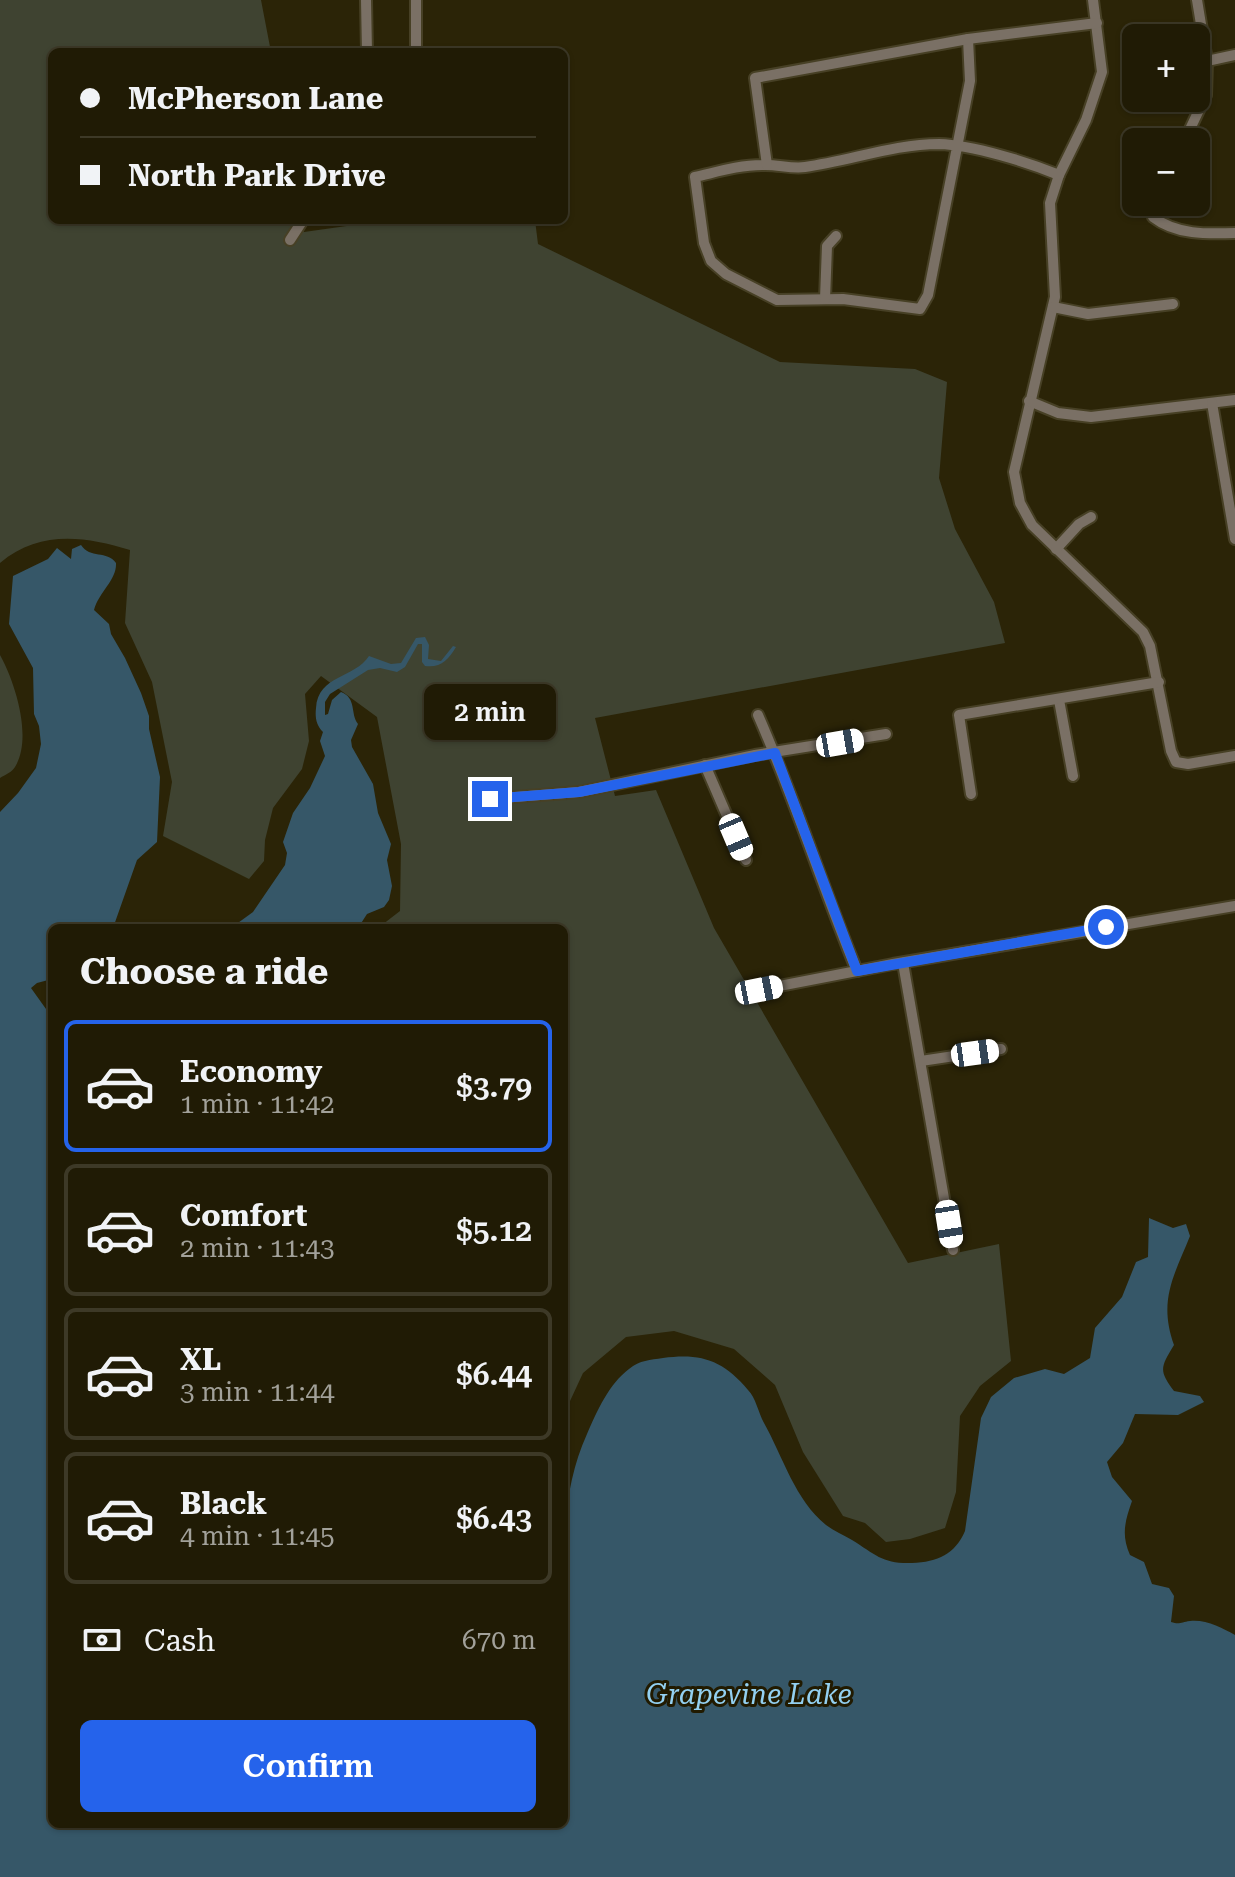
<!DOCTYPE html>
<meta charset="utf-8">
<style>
body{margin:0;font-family:"Roboto Serif",serif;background:#28240f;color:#f1f3f6;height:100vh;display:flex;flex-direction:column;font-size:30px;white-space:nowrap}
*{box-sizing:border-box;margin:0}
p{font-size:26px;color:#a2a19a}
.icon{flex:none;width:44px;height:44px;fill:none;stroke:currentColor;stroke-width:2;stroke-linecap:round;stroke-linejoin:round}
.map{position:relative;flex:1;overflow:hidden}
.drawer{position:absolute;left:48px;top:924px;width:520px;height:904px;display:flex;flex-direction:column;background:#201b05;border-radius:12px;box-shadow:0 2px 6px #0004,0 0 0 2px #3d3927}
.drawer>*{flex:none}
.guide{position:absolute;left:48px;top:48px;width:520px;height:176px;border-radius:12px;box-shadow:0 2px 6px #0004,0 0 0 2px #3d3927;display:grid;align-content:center;height:176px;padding:0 32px;background:#201b05}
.buttons{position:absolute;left:1122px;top:24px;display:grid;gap:16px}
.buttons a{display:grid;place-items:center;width:88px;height:88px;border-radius:12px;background:#201b05;box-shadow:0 2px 6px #0004,0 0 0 2px #3d3927;font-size:40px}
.end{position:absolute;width:36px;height:36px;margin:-18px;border:10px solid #2563eb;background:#fff;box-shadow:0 0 0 4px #fff}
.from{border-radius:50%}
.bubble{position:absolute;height:56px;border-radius:12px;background:#201b05;box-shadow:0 2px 6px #0004,0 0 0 2px #3d3927;font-size:26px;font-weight:600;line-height:56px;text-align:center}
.car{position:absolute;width:24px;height:48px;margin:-24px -12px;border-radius:10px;box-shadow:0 0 6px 2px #0007;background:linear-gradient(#fff 24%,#345 0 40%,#fff 0 76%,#345 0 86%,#fff 0)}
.guide b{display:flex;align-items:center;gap:28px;height:76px;font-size:30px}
.guide b+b{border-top:2px solid #3d3927}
.guide i{width:20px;height:20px;background:#f1f3f6}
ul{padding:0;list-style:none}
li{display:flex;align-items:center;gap:24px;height:132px;margin:0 16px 12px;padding:0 16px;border:4px solid #3d3927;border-radius:12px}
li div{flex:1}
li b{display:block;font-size:30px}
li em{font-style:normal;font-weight:600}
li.selected{border-color:#2563eb}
li>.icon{width:72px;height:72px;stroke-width:1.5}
h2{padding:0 32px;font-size:36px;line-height:96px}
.pay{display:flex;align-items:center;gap:20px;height:88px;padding:0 32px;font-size:30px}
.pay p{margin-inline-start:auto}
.button{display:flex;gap:16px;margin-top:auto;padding:16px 32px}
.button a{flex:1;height:92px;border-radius:12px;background:#2563eb;color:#fff;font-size:32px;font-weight:600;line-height:92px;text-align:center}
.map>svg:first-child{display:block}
.green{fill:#3f4331}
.water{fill:#365768}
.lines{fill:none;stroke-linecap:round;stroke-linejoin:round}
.minor-casing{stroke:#474025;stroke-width:14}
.minor{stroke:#7a7065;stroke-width:10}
.route{stroke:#2563eb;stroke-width:10}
.labels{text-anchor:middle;stroke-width:6;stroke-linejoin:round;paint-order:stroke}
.water-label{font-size:28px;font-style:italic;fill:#93d0f0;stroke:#211a00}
</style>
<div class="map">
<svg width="1235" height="1877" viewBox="0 0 1235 1877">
<rect width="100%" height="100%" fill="#2b2407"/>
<g class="green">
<path d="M 0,0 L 261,0 L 271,52 L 52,52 L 52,220 L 301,220 L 304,232 L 389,220 L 535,220 L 538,244 L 780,362 L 915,369 L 947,382 L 939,478 L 955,529 L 994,602 L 1005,643 L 595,718 L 615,796 L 656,790 L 714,928 L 908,1263 L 999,1244 L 1011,1361 L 980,1386 L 960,1416 L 956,1492 L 945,1528 L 910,1539 L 886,1542 L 865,1523 L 843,1516 L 803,1452 L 775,1385 L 734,1349 L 674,1331 L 626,1337 L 583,1373 L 564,1414 L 564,928 L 378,928 L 400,911 L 401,844 L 377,717 L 321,676 L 305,694 L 309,741 L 302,769 L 273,808 L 265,840 L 264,861 L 249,879 L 163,836 L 172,782 L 152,682 L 125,623 L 130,550 C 84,536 39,530 0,563 Z"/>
<path d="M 0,655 C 15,682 33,738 15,767 C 12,772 5,775 0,778 Z"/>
</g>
<g class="water">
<path d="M 81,545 C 90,559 107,550 116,563 C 117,580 99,592 94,610 L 109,624 L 111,634 L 125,658 L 141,693 L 149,716 L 149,729 L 160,777 L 157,842 L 137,860 L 113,928 L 52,928 L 52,979 L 37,983 L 31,988 L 46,1009 L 52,1043 L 52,1824 L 564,1824 C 564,1761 564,1699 564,1636 C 564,1567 558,1498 587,1434 C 597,1411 609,1384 629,1369 C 640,1360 650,1360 663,1358 C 701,1353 723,1360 748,1390 C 756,1398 758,1412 764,1423 C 783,1457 795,1500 826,1525 C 834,1531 844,1535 852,1540 C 876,1555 883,1564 912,1563 C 938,1562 955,1554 965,1531 L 981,1418 L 991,1397 L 1014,1378 L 1045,1369 L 1064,1374 L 1090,1358 L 1095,1328 L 1122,1297 L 1136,1262 L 1148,1257 L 1149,1218 L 1173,1228 L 1186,1224 L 1190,1236 C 1174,1276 1158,1300 1174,1345 C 1161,1367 1158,1370 1174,1391 L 1200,1396 L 1204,1402 L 1178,1415 L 1135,1414 L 1123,1443 L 1107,1462 L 1112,1477 L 1132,1501 C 1125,1521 1121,1535 1130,1555 L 1144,1562 L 1152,1584 L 1169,1588 L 1174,1596 L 1171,1622 C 1180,1625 1181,1622 1190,1621 C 1205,1619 1223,1628 1235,1635 L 1235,1877 L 0,1877 L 0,812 L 18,793 L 36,768 L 41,744 L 39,726 L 34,714 L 33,668 L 9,624 L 13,576 L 48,559 L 57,548 L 71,559 L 72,549 Z"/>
<path d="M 425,637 L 429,645 L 428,659 L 441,661 L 453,646 L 456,647 C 448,660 441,668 425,666 L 422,662 L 422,644 L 418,644 L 405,667 L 397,672 L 380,668 L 368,670 L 330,694 L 325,702 L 325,715 L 328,714 L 332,700 L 341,692 C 357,698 350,714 358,724 L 351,740 L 352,747 L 373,784 L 378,813 L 391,844 L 387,860 L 392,886 L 389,900 L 384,907 L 367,914 L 358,928 L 231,928 L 253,912 L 285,865 L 287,853 L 283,842 L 293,813 L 310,788 L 325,756 L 320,741 L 323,732 C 316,725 315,717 316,708 C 318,675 355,678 369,656 L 391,664 L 401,663 L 416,638 Z"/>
</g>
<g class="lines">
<defs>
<g id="minor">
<path d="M 366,0 L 367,52"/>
<path d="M 1093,0 L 1102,72 L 1086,120 L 1059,175 L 1050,203 L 1055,297 L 1014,472 L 1020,503 L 1032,525 L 1143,632 L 1150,646 L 1171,751 L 1176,762 L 1188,764 L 1235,756"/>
<path d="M 968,39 L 970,81 L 928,295 L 920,309 L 843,299 L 777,300 L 726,274 L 711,261 L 704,243 L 695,177 C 717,172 739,165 762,165 C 777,164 790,169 805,167 C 850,161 894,144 939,144 C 973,145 1027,162 1059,175"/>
<path d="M 416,52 L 416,0"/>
<path d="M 1207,61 L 1235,55"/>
<path d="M 1184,142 L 1206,95 L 1207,61 L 1197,0"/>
<path d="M 767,165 L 755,78 L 968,39 L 1097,23"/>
<path d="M 1156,202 L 1153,217 C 1176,235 1207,234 1235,233"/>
<path d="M 290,240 L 303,220"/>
<path d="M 825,299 L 827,246 L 836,236"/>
<path d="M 1053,307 L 1088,314 L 1173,304"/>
<path d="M 1029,401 L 1058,413 L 1091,417 L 1235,400"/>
<path d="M 1212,403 L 1235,539"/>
<path d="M 1056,549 L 1079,524 L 1091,517"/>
<path d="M 1059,700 L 1073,776"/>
<path d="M 758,715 C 795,799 822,886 857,971"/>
<path d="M 705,765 L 746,860"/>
<path d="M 971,794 L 959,715 L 1159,682"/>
<path d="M 490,799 L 579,792 L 755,755 L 886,734"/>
<path d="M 903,963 L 953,1250"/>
<path d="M 759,990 L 893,964 L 1235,906"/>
<path d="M 921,1061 L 1001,1049"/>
</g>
</defs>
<use href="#minor" class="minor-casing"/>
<use href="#minor" class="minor"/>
</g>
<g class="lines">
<path class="route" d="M 490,799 L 579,792 L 775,753 L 857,971 L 1106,927"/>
</g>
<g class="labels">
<g class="water-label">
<text x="749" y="1704">Grapevine Lake</text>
</g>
</g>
</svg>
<div class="buttons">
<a>+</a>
<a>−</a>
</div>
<i class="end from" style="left:1106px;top:927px"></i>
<i class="end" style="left:490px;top:799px"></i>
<div class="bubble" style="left:424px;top:684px;width:132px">2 min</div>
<i class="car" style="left:840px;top:743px;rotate:80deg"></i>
<i class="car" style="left:736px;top:837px;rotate:157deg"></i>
<i class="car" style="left:759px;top:990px;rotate:79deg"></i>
<i class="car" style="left:975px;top:1053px;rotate:82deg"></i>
<i class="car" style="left:949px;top:1224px;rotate:171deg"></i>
<div class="guide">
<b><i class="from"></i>McPherson Lane</b>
<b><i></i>North Park Drive</b>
</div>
<section class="drawer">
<h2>Choose a ride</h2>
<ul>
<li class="selected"><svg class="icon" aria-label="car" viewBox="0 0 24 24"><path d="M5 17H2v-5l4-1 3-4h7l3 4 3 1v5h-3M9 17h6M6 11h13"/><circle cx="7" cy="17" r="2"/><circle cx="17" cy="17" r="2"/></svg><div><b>Economy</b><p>1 min · 11:42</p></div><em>$3.79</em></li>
<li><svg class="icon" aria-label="car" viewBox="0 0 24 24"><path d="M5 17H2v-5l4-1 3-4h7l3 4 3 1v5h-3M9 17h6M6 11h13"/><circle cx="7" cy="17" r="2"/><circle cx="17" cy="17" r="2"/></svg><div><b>Comfort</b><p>2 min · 11:43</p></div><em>$5.12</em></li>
<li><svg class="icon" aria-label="car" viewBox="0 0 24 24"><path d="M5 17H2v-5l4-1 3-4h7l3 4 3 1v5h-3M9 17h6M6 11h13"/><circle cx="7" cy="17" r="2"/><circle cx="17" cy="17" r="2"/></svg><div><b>XL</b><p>3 min · 11:44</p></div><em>$6.44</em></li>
<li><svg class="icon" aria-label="car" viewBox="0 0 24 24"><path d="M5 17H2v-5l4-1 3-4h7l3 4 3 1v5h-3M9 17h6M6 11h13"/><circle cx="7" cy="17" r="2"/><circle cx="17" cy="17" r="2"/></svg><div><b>Black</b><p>4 min · 11:45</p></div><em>$6.43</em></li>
</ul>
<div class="pay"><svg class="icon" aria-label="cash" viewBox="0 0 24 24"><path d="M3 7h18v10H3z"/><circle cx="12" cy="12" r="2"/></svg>Cash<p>670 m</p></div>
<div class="button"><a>Confirm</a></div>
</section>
</div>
